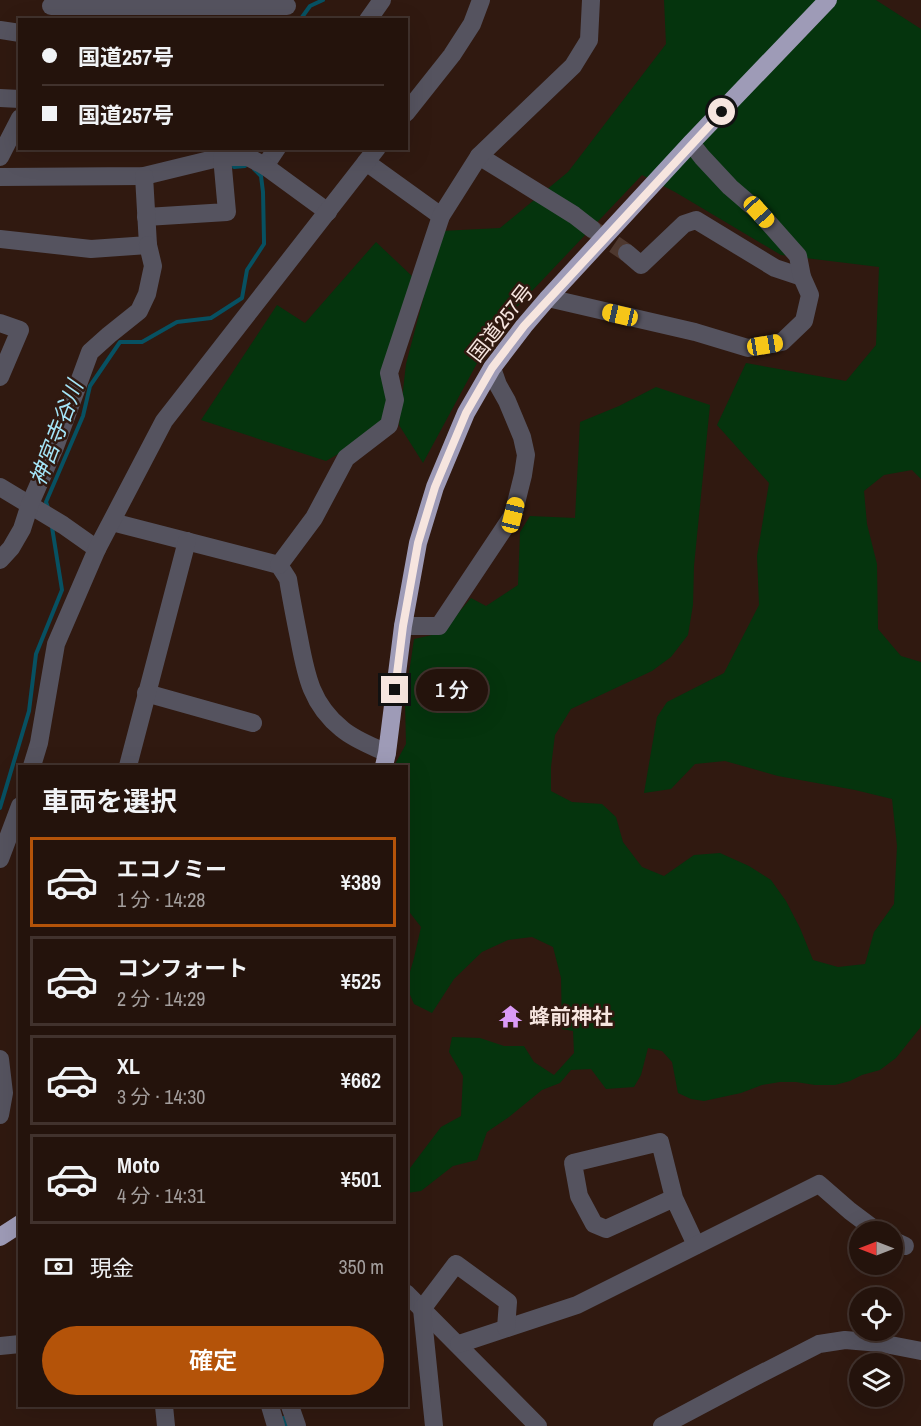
<!DOCTYPE html>
<html lang="ja">
<meta charset="utf-8">
<style>
body{margin:0;font-family:"Archivo Narrow","Noto Sans JP",sans-serif;background:#2c1c15;color:#f1f3f6;height:100vh;display:flex;flex-direction:column;font-size:22px;white-space:nowrap}
*{box-sizing:border-box;margin:0}
p{font-size:20px;color:#a39e9d}
.icon{flex:none;width:33px;height:33px;fill:none;stroke:currentColor;stroke-width:2;stroke-linecap:round;stroke-linejoin:round}
.map{position:relative;flex:1;overflow:hidden}
.details{position:absolute;left:18px;top:765px;width:390px;height:642px;display:flex;flex-direction:column;background:#24130c;border-radius:0px;box-shadow:0 6px 24px #0002,0 0 0 2px #41322d}
.details>*{flex:none}
.banner{position:absolute;left:18px;top:18px;width:390px;height:132px;border-radius:0px;box-shadow:0 6px 24px #0002,0 0 0 2px #41322d;display:grid;align-content:center;height:132px;padding:0 24px;background:#24130c}
.needle{width:39px;rotate:270deg}
.controls{position:absolute;left:849px;top:1221px;display:grid;gap:12px}
.controls a{display:grid;place-items:center;width:54px;height:54px;border-radius:50%;background:#24130c;box-shadow:0 6px 24px #0002,0 0 0 2px #41322d;font-size:30px}
.end{position:absolute;width:27px;height:27px;margin:-14px;border:8px solid #f6e5df;background:#111;box-shadow:0 0 0 3px #111}
.from{border-radius:50%}
.bubble{position:absolute;height:42px;border-radius:21px;background:#24130c;box-shadow:0 6px 24px #0002,0 0 0 2px #41322d;font-size:20px;font-weight:600;line-height:42px;text-align:center}
.car{position:absolute;width:18px;height:36px;margin:-18px -9px;border-radius:8px;box-shadow:0 0 4px 2px #0007;background:linear-gradient(#f5c518 24%,#345 0 40%,#f5c518 0 76%,#345 0 86%,#f5c518 0)}
.banner b{display:flex;align-items:center;gap:21px;height:57px;font-size:22px}
.banner b+b{border-top:2px solid #41322d}
.banner i{width:15px;height:15px;background:#f1f3f6}
ul{padding:0;list-style:none}
li{display:flex;align-items:center;gap:18px;height:90px;margin:0 12px 9px;padding:0 12px;border:3px solid #41322d;border-radius:0px}
li div{flex:1}
li b{display:block;font-size:22px}
li em{font-style:normal;font-weight:600}
li.selected{border-color:#b45309}
li>.icon{width:54px;height:54px;stroke-width:1.5}
h2{padding:0 24px;font-size:27px;line-height:72px}
.pay{display:flex;align-items:center;gap:15px;height:66px;padding:0 24px;font-size:22px}
.pay p{margin-inline-start:auto}
.action{display:flex;gap:12px;margin-top:auto;padding:12px 24px}
.action a{flex:1;height:69px;border-radius:36px;background:#b45309;color:#fff;font-size:24px;font-weight:600;line-height:69px;text-align:center}
.map>svg:first-child{display:block}
.green{fill:#05340d}
.lines{fill:none;stroke-linecap:round;stroke-linejoin:round}
.stream{stroke:#075162;stroke-width:4}
.minor-tunnel{stroke:#4e382f;stroke-width:18;stroke-dasharray:18 9;stroke-linecap:butt}
.minor{stroke:#55535f;stroke-width:18}
.highway{stroke:#9e9bb7;stroke-width:18}
.route{stroke:#f6e5df;stroke-width:8}
.labels{text-anchor:middle;stroke-width:5;stroke-linejoin:round;paint-order:stroke}
.street-label{font-size:21px;fill:#f6e5df;stroke:#301910}
.poi-label{font-size:21px;font-weight:bold;fill:#f6e5df;stroke:#301910;text-anchor:start}
.water-label{font-size:22px;font-style:italic;fill:#a4e5f8;stroke:#301910}
</style>
<div class="map">
<svg width="921" height="1426" viewBox="0 0 921 1426">
<rect width="100%" height="100%" fill="#301910"/>
<g class="green">
<path d="M 664,0 L 876,0 L 921,29 L 921,479 L 912,470 L 884,475 L 864,491 L 867,524 L 877,564 L 878,629 L 901,656 L 921,662 L 921,1024 L 920,1028 L 896,1058 L 880,1070 L 862,1075 L 850,1081 L 835,1085 L 815,1085 L 796,1082 L 780,1082 L 762,1085 L 741,1093 L 704,1101 L 691,1099 L 678,1093 L 672,1062 L 662,1051 L 648,1048 L 641,1075 L 634,1087 L 606,1089 L 591,1069 L 571,1070 L 560,1083 L 542,1090 L 509,1117 L 487,1132 L 477,1160 L 453,1166 L 421,1191 L 407,1193 L 407,1172 L 441,1127 L 461,1116 L 463,1076 L 449,1052 L 452,1037 L 480,1038 L 504,1046 L 524,1046 L 534,1062 L 554,1075 L 574,1053 L 573,1031 L 562,1029 L 561,978 L 553,947 L 532,937 L 508,940 L 482,952 L 454,979 L 432,1013 L 414,1004 L 407,988 L 407,982 L 414,958 L 421,927 L 407,909 L 406,766 L 394,766 L 406,744 L 405,701 L 414,639 L 441,633 L 471,598 L 486,606 L 518,585 L 520,532 L 530,516 L 575,518 L 580,422 L 619,406 L 656,387 L 710,405 L 694,566 L 693,605 L 688,635 L 671,657 L 652,671 L 571,709 L 555,735 L 551,767 L 551,791 L 572,802 L 602,804 L 616,817 L 623,842 L 642,867 L 664,876 L 694,855 L 720,853 L 749,866 L 771,880 L 786,901 L 800,928 L 813,960 L 838,967 L 865,964 L 874,932 L 894,904 L 897,846 L 892,799 L 855,790 L 778,776 L 725,761 L 695,764 L 671,789 L 644,793 L 657,717 L 667,702 L 724,673 L 759,605 L 757,556 L 769,483 L 717,425 L 746,363 L 846,381 L 876,345 L 879,267 L 781,255 L 675,192 L 642,175 L 495,330 L 423,463 L 399,425 L 406,364 L 441,231 L 500,228 L 568,172 L 666,44 Z"/>
<path d="M 376,242 L 413,277 L 383,423 L 368,437 L 326,461 L 201,420 L 277,305 L 305,323 Z"/>
</g>
<g class="lines">
<g class="stream">
<path d="M 300,20 L 310,6 L 323,0"/>
<path d="M 234,161 L 234,167 L 245,166"/>
<path d="M 48,508 L 46,502 L 83,416 L 90,386 L 120,342 L 142,342 L 177,322 L 211,318 L 242,298 L 247,270 L 264,244 L 264,240 L 263,192 L 261,176 L 254,169"/>
<path d="M 0,808 L 29,711 L 36,654 L 62,590 L 52,527"/>
<path d="M 283,1418 L 286,1426"/>
</g>
<path class="minor-tunnel" d="M 592,229 L 627,253"/>
<g class="minor">
<path d="M 51,6 L 287,6"/>
<path d="M 368,20 L 382,0"/>
<path d="M 0,30 L 20,33"/>
<path d="M 0,98 L 20,99"/>
<path d="M 406,113 L 452,55 L 472,24 L 481,0"/>
<path d="M 479,156 L 574,215 L 592,229"/>
<path d="M 0,157 L 20,118"/>
<path d="M 366,162 L 441,216"/>
<path d="M 265,166 L 277,148"/>
<path d="M 0,177 L 144,176 L 222,157 L 221,148"/>
<path d="M 146,217 L 227,212 L 222,157 L 248,157 L 265,166 L 328,212"/>
<path d="M 0,239 L 91,249 L 148,245 L 144,176"/>
<path d="M 627,253 L 641,265 L 684,224 L 696,220 L 775,268 L 802,277"/>
<path d="M 548,298 L 695,332 L 748,348 L 782,342 L 804,321 L 810,295 L 802,277 L 798,256 L 759,212 L 730,187 L 702,157 L 691,143"/>
<path d="M 0,323 L 20,330 L 0,377"/>
<path d="M 0,487 L 63,525 L 97,549"/>
<path d="M 112,522 L 279,565 L 288,579 C 291,598 295,618 299,638 C 306,675 311,704 342,729 C 355,740 372,746 387,753"/>
<path d="M 0,560 L 11,548 L 22,529 L 30,504 L 55,447 L 90,352 L 109,335 L 139,311 L 147,294 L 153,266 L 148,245"/>
<path d="M 279,565 L 314,518 L 346,458 L 389,425 L 395,400 L 389,373 L 441,216 L 479,156 L 573,66 L 589,40 L 591,0"/>
<path d="M 403,626 L 439,626 L 513,515 L 523,475 L 526,455 L 522,437 L 507,401 L 498,385 L 492,368"/>
<path d="M 146,693 L 253,723"/>
<path d="M 32,766 L 39,743 L 56,644 L 97,549 L 164,421 L 377,148"/>
<path d="M 128,766 L 187,541"/>
<path d="M 0,859 L 20,806"/>
<path d="M 0,1059 L 4,1093 L 0,1115"/>
<path d="M 674,1198 L 606,1229 L 594,1224 L 579,1196 L 573,1163 L 660,1142 L 674,1198 L 696,1245"/>
<path d="M 892,1240 L 905,1246"/>
<path d="M 406,1293 L 538,1426"/>
<path d="M 459,1344 L 577,1305 L 819,1184 L 850,1211 L 878,1232"/>
<path d="M 0,1346 L 20,1344"/>
<path d="M 164,1406 L 166,1426"/>
<path d="M 270,1406 L 276,1426"/>
<path d="M 290,1406 L 297,1426"/>
<path d="M 434,1426 L 422,1309 L 456,1264 L 508,1302 L 506,1328"/>
<path d="M 662,1426 L 743,1383 L 819,1344 L 845,1340 L 880,1343 L 921,1351"/>
</g>
<g class="highway">
<path d="M 384,766 L 387,753 L 403,626 L 418,543 L 435,487 L 466,413 L 492,368 L 524,326 L 548,298 L 691,143 L 828,0"/>
<path d="M 0,1237 L 20,1224"/>
</g>
</g>
<g class="lines">
<path class="route" d="M 395,690 L 403,626 L 418,543 L 435,487 L 466,413 L 492,368 L 524,326 L 722,112"/>
</g>
<defs>
<symbol id="temple-bare" viewBox="-9 -9 18 18"><path d="M0-6L5-2H3V0L6.5 2.5H4V6H1.5V3h-3V6H-4V2.5H-6.5L-3 0V-2H-5Z" fill="#da9af6" stroke="#301910" stroke-width="2.5" paint-order="stroke"/></symbol>
</defs>
<g fill-rule="evenodd">
<use href="#temple-bare" x="494" y="1000" width="33" height="33"/>
</g>
<g class="labels">
<g class="street-label">
<text transform="translate(501 323) rotate(-52)" y="7">国道257号</text>
</g>
<g class="poi-label">
<text x="529" y="1024">蜂前神社</text>
</g>
<g class="water-label">
<text transform="translate(56 433) rotate(-69)" y="8">神宮寺谷川</text>
</g>
</g>
</svg>
<div class="controls">
<a><svg class="needle" viewBox="-14 -14 28 28"><path d="M0-13l5 13h-10z" fill="#e53935"/><path d="M0 13l5-13h-10z" fill="#a39e9d"/></svg></a>
<a><svg class="icon" aria-label="locate" viewBox="0 0 24 24"><circle cx="12" cy="12" r="6"/><path d="M12 2v4M12 18v4M2 12h4M18 12h4"/></svg></a>
<a><svg class="icon" aria-label="layers" viewBox="0 0 24 24"><path d="M12 4l9 5-9 5-9-5zM3 14l9 5 9-5"/></svg></a>
</div>
<i class="end from" style="left:722px;top:112px"></i>
<i class="end" style="left:395px;top:690px"></i>
<div class="bubble" style="left:416px;top:669px;width:72px">1 分</div>
<i class="car" style="left:759px;top:212px;rotate:138deg"></i>
<i class="car" style="left:620px;top:315px;rotate:283deg"></i>
<i class="car" style="left:765px;top:345px;rotate:80deg"></i>
<i class="car" style="left:513px;top:515px;rotate:14deg"></i>
<div class="banner">
<b><i class="from"></i>国道257号</b>
<b><i></i>国道257号</b>
</div>
<section class="details">
<h2>車両を選択</h2>
<ul>
<li class="selected"><svg class="icon" aria-label="car" viewBox="0 0 24 24"><path d="M5 17H2v-5l4-1 3-4h7l3 4 3 1v5h-3M9 17h6M6 11h13"/><circle cx="7" cy="17" r="2"/><circle cx="17" cy="17" r="2"/></svg><div><b>エコノミー</b><p>1 分 · 14:28</p></div><em>¥389</em></li>
<li><svg class="icon" aria-label="car" viewBox="0 0 24 24"><path d="M5 17H2v-5l4-1 3-4h7l3 4 3 1v5h-3M9 17h6M6 11h13"/><circle cx="7" cy="17" r="2"/><circle cx="17" cy="17" r="2"/></svg><div><b>コンフォート</b><p>2 分 · 14:29</p></div><em>¥525</em></li>
<li><svg class="icon" aria-label="car" viewBox="0 0 24 24"><path d="M5 17H2v-5l4-1 3-4h7l3 4 3 1v5h-3M9 17h6M6 11h13"/><circle cx="7" cy="17" r="2"/><circle cx="17" cy="17" r="2"/></svg><div><b>XL</b><p>3 分 · 14:30</p></div><em>¥662</em></li>
<li><svg class="icon" aria-label="car" viewBox="0 0 24 24"><path d="M5 17H2v-5l4-1 3-4h7l3 4 3 1v5h-3M9 17h6M6 11h13"/><circle cx="7" cy="17" r="2"/><circle cx="17" cy="17" r="2"/></svg><div><b>Moto</b><p>4 分 · 14:31</p></div><em>¥501</em></li>
</ul>
<div class="pay"><svg class="icon" aria-label="cash" viewBox="0 0 24 24"><path d="M3 7h18v10H3z"/><circle cx="12" cy="12" r="2"/></svg>現金<p>350 m</p></div>
<div class="action"><a>確定</a></div>
</section>
</div>
